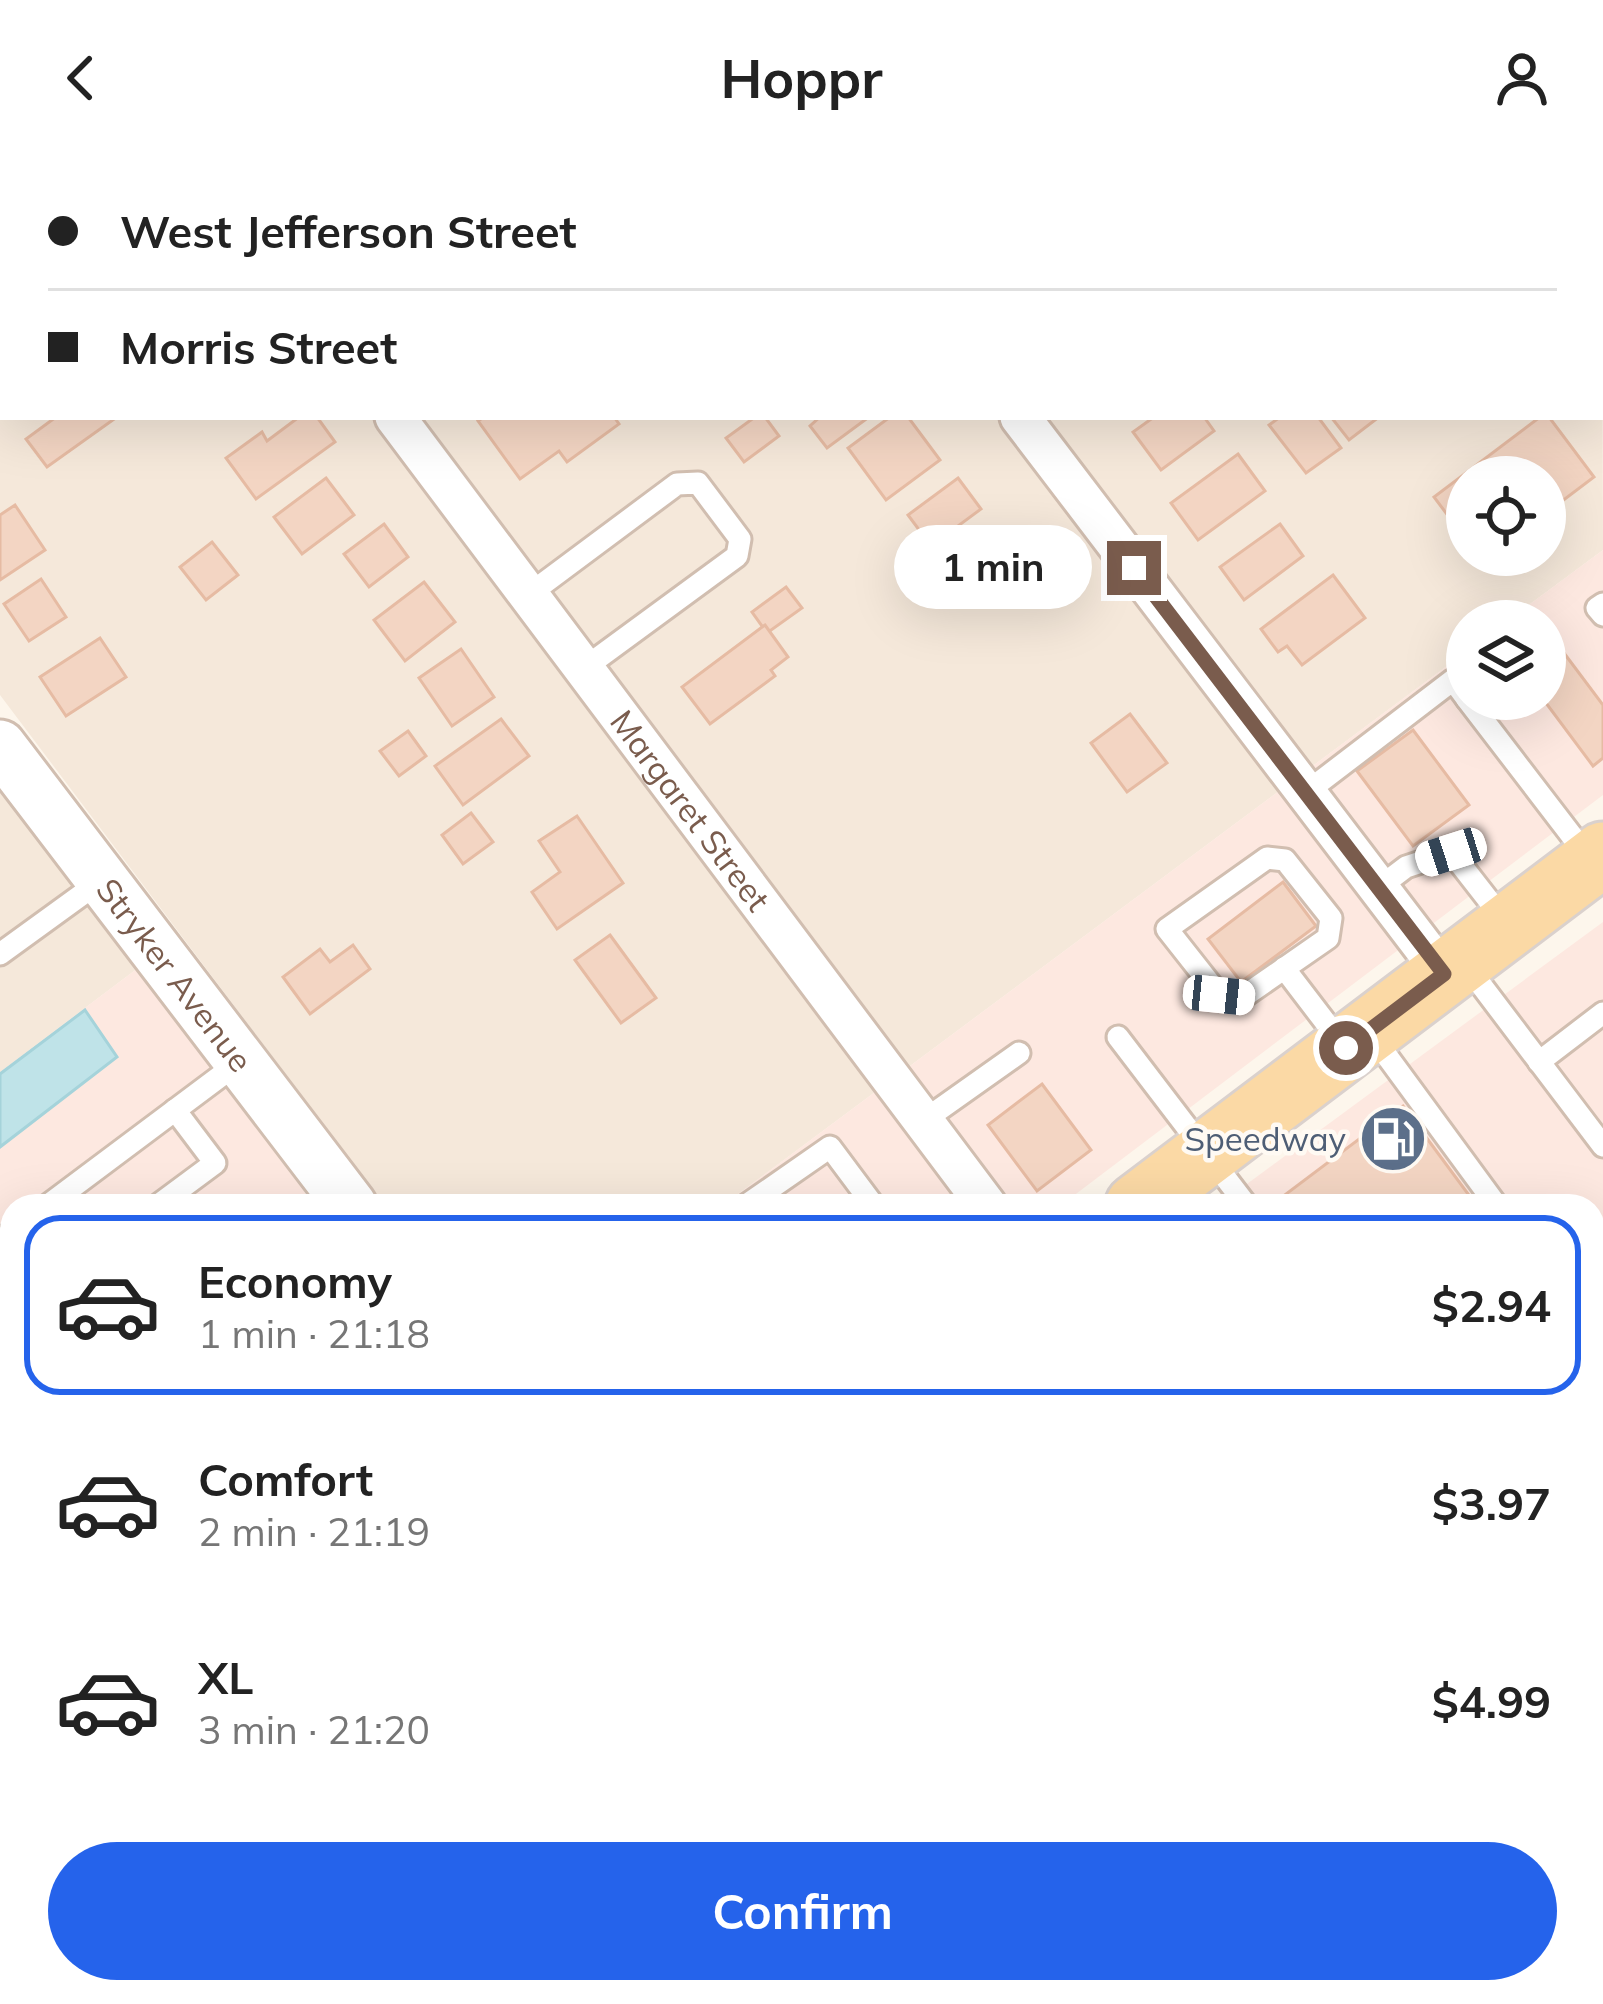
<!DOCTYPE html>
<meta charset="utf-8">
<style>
body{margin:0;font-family:Mulish,sans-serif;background:#f2f2f2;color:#222;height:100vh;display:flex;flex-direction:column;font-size:45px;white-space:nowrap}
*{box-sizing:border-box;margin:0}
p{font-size:39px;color:#767676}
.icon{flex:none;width:66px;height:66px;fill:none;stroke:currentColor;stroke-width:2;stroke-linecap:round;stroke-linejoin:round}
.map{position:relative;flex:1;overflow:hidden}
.details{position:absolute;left:0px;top:1038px;width:1605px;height:810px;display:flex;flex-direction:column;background:#fff;border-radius:36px 36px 0 0;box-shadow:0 12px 48px #0002}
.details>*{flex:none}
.hud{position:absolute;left:0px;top:0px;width:1605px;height:264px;box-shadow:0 12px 48px #0002;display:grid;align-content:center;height:264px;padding:0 48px;background:#fff}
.fabs{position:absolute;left:1446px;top:300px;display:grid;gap:24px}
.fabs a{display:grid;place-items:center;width:120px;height:120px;border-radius:50%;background:#fff;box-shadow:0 12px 48px #0002;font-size:60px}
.end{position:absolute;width:54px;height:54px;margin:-27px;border:15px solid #7a5c4d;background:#fff;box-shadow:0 0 0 6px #fff}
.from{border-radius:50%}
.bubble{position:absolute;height:84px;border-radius:42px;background:#fff;box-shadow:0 12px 48px #0002;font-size:39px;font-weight:700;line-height:84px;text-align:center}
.car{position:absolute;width:36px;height:72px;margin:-36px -18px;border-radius:15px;box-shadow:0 0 9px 3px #0007;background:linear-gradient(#fff 24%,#345 0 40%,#fff 0 76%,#345 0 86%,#fff 0)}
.hud b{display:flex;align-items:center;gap:42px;height:114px;font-size:45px}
.hud b+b{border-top:3px solid #e0e0e0}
.hud i{width:30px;height:30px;background:#222}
ul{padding:21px 0 0;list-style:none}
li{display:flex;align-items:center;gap:36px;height:180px;margin:0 24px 18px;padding:0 24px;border:6px solid transparent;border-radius:36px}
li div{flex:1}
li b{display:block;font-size:45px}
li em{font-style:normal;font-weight:700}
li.current{border-color:#2563eb}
li>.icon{width:108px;height:108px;stroke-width:1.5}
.primary-button{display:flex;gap:24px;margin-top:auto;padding:24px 48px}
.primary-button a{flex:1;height:138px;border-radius:72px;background:#2563eb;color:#fff;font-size:48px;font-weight:700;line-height:138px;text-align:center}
header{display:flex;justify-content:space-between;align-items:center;height:156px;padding:0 48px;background:#fff;font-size:54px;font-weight:700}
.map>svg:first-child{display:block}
.residential{fill:#f5e8da;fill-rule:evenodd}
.commercial{fill:#fde8e0}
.water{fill:#bfe3e8;stroke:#a5d3da;stroke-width:3}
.building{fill:#f3d5c3;stroke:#e6bba3;stroke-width:3}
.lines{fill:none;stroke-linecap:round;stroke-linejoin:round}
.service-casing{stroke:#d1beb0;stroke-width:27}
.minor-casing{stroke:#d1beb0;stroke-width:45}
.tertiary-casing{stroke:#d1beb0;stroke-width:57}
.primary-casing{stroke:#dad1cd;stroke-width:69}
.service{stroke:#fff;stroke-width:21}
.minor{stroke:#fff;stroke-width:39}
.tertiary{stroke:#fff;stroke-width:51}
.primary{stroke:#fbd9a5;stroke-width:63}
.route{stroke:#7a5c4d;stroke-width:15}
.labels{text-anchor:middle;stroke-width:9;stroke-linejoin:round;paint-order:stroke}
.street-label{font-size:33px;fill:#7a5c4d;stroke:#fffaf3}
.service-label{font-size:33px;fill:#4e5e75;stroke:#fffaf3;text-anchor:end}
</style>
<header><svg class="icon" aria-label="back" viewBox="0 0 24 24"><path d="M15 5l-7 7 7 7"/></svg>Hoppr<svg class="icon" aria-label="person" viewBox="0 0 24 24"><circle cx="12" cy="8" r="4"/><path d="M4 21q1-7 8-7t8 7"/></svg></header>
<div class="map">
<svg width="1603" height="1848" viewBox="0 0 1603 1848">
<rect width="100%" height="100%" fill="#fdf6ec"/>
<g class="residential">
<path d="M 0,0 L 1502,0 L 3,3 L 3,261 L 1602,261 L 1602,134 L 1603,394 L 1507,465 L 1467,465 L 1467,495 L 722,1050 L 385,1050 L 0,539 ZM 1467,321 L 1545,321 L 1545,399 L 1467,399 Z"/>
<path d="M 0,629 L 138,812 L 0,916 Z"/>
<path d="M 1603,1504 L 1603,1684 L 1593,1671 L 1593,1512 Z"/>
<path d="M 1603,1775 L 1603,1848 L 1507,1848 L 1523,1836 L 1593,1836 L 1593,1782 Z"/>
</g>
<g class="commercial">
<path d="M 1603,394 L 1603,639 L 1060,1050 L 722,1050 L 1467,495 L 1467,543 L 1545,543 L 1545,465 L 1507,465 Z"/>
<path d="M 1603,766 L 1603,1504 L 1593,1512 L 1593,1050 L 1217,1050 Z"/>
<path d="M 138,812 L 315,1050 L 12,1050 L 12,1836 L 21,1836 L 0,1848 L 0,916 Z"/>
<path d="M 1593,1671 L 1603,1684 L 1603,1775 L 1593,1782 Z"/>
<path d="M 179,1836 L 801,1836 L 785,1848 L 164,1848 Z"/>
<path d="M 984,1836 L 1523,1836 L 1507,1848 L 993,1848 Z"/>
</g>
<path class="water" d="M 85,854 L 117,901 L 0,991 L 0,918 Z"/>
<g class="building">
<path d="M 7,0 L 61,0 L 57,3 Z"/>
<path d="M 415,0 L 464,0 L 460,3 Z"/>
<path d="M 632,0 L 697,0 L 629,3 Z"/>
<path d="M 1250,0 L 1311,0 L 1306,3 Z"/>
<path d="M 3,194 L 3,247 L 1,249 L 0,197 Z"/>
<path d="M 56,261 L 117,261 L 47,311 L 26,283 Z"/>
<path d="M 299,261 L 317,261 L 335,286 L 256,343 L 226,302 L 262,276 L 267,285 Z"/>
<path d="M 484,261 L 614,261 L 619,268 L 567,306 L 559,295 L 520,323 L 478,265 Z"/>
<path d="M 755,261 L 765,261 L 779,280 L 744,306 L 726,282 Z"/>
<path d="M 820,261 L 869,261 L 827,292 L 810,270 Z"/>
<path d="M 890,261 L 908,261 L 940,304 L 886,344 L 848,292 Z"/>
<path d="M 1154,261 L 1204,261 L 1214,275 L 1161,314 L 1133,276 Z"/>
<path d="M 1280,261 L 1318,261 L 1341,292 L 1306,317 L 1269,269 Z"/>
<path d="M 1331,261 L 1379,261 L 1349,284 Z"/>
<path d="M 1540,261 L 1549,261 L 1594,321 L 1545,358 L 1545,321 L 1467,321 L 1467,385 L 1434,341 Z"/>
<path d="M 1238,298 L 1265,335 L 1198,384 L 1171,347 Z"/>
<path d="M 326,322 L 354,359 L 302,398 L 274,361 Z"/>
<path d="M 958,322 L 981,353 L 931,390 L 908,359 Z"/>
<path d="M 15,349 L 45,394 L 0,424 L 0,359 Z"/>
<path d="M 384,368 L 408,401 L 369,431 L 344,398 Z"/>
<path d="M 1280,368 L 1303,400 L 1244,444 L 1220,411 Z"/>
<path d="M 1003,373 L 1030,411 L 991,440 L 985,430 L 970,442 L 948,413 Z"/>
<path d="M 212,386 L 238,419 L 206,444 L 180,411 Z"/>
<path d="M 1333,419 L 1365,462 L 1302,509 L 1287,490 L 1278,496 L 1261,473 Z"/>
<path d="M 41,423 L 66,461 L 29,485 L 4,448 Z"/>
<path d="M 424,426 L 455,466 L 405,505 L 374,464 Z"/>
<path d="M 786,431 L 802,452 L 767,477 L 752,456 Z"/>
<path d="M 765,469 L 788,501 L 771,514 L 775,520 L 710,568 L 682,531 Z"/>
<path d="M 100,482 L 126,521 L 66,560 L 40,521 Z"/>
<path d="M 1555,485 L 1603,549 L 1603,602 L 1593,610 L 1543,543 L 1545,493 Z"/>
<path d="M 461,493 L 494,541 L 452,570 L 419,522 Z"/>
<path d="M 1130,558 L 1167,607 L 1127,636 L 1091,587 Z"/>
<path d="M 501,563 L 529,600 L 463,649 L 435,610 Z"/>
<path d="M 1413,574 L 1469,649 L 1413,690 L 1357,615 Z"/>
<path d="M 408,575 L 426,600 L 399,620 L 380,595 Z"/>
<path d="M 471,657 L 493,686 L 463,708 L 442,679 Z"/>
<path d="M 577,660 L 623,727 L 557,773 L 532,736 L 560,716 L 539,685 Z"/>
<path d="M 1283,726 L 1316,770 L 1241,826 L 1208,783 Z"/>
<path d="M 610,779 L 656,842 L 621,867 L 575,804 Z"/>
<path d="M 353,789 L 370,813 L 310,858 L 283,821 L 320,793 L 330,806 Z"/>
<path d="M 1042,928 L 1091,994 L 1037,1035 L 988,969 Z"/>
<path d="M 1403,950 L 1477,1050 L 1288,1050 L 1282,1041 Z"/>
<path d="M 4,1222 L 12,1233 L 12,1412 L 0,1397 Z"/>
<path d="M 0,1523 L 12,1539 L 12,1727 L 0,1735 Z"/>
<path d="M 290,1836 L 299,1848 L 273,1848 L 289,1836 Z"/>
<path d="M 827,1836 L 844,1836 L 853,1848 L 811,1848 Z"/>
<path d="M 1078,1836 L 1277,1836 L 1261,1848 L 1087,1848 Z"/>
</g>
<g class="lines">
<defs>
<g id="service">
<path d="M 1602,13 L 1603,12"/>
<path d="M 528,439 L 677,328 L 698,327 L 740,383 L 737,400 L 583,513"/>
<path d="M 1603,448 L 1597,452 L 1603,459"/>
<path d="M 1467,543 L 1588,701"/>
<path d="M 1304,638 L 1453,524 L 1467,543"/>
<path d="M 1267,702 L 1285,704 L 1331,762 L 1328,782 L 1243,841 L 1219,839 L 1167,773 Z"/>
<path d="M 1377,733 L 1406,711 L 1451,696 L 1504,764"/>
<path d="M 0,798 L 102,724"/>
<path d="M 1466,809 L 1603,990"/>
<path d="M 1284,812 L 1342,888"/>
<path d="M 1118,881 L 1247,1050"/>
<path d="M 1373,881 L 1497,1050"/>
<path d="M 1539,906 L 1603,857"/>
<path d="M 923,965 L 1019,897"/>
<path d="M 47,1050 L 238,907"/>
<path d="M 157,1050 L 215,1007 L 175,954"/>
<path d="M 745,1050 L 830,991 L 874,1050"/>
<path d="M 0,1085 L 12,1076"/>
<path d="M 1593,1131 L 1603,1145"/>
<path d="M 0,1166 L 12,1157"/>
<path d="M 1593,1425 L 1603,1418"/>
<path d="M 0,1498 L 12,1514"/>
<path d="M 0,1777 L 12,1768"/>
<path d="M 0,1830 L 14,1848"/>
<path d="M 164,1836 L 174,1848"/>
<path d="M 301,1836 L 310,1848"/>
<path d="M 437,1836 L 446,1848"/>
<path d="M 565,1836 L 574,1848"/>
<path d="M 1029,1836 L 1039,1848"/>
<path d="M 238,1848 L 255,1836"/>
<path d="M 697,1848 L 712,1836"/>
<path d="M 1359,1848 L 1376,1836"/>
</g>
<g id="minor">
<path d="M 199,0 L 201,3"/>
<path d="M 824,0 L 826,3"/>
<path d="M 1453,0 L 1456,3"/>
<path d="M 1602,197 L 1603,198"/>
<path id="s1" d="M 395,261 L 987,1050"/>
<path d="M 1020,261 L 1444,818"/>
<path d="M 945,1836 L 954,1848"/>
</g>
<g id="tertiary">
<path id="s2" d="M 0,590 L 351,1050"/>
</g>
<g id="primary">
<path d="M 1137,1050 L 1603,698"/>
<path d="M 81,1848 L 97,1836"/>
</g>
</defs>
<use href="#service" class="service-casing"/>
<use href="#minor" class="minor-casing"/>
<use href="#tertiary" class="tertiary-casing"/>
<use href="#primary" class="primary-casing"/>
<use href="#service" class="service"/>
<use href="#minor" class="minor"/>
<use href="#tertiary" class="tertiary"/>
<use href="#primary" class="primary"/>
</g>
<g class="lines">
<path class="route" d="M 1134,412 L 1444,818 L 1346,892"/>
</g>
<defs>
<symbol id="fuel-disc" viewBox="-11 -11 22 22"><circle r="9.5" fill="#5c6f8a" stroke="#fffaf3"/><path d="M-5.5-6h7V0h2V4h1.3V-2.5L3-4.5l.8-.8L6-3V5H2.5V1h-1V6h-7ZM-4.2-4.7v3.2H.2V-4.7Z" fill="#fff"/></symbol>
</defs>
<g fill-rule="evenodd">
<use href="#fuel-disc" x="1355" y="945" width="76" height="76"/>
</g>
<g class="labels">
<g class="street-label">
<text dy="12" stroke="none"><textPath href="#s1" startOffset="492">Margaret Street</textPath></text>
<text dy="12" stroke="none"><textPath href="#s2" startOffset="288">Stryker Avenue</textPath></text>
</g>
<g class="service-label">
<text x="1346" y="995">Speedway</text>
</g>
</g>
</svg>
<div class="fabs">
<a><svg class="icon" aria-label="locate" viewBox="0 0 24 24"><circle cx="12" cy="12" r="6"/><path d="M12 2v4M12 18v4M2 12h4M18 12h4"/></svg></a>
<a><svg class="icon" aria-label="layers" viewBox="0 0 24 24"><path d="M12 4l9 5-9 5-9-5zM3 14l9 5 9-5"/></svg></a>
</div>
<i class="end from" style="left:1346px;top:892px"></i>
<i class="end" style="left:1134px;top:412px"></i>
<div class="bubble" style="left:894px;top:369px;width:198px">1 min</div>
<i class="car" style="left:1451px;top:696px;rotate:252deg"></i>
<i class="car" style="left:1219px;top:839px;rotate:96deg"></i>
<div class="hud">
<b><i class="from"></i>West Jefferson Street</b>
<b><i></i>Morris Street</b>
</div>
<section class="details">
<ul>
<li class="current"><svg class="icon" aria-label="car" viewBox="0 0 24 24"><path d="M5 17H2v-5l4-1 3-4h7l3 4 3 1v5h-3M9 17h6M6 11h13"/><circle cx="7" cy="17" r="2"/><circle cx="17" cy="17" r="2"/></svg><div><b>Economy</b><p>1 min · 21:18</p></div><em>$2.94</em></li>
<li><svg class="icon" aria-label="car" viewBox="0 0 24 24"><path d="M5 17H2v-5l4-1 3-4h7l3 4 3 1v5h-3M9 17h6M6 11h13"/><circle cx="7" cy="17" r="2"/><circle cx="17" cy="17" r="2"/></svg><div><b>Comfort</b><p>2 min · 21:19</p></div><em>$3.97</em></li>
<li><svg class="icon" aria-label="car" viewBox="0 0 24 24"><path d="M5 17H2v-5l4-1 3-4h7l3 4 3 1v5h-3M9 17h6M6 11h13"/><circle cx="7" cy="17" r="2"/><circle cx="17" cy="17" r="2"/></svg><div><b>XL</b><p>3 min · 21:20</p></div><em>$4.99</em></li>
</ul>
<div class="primary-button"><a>Confirm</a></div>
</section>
</div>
